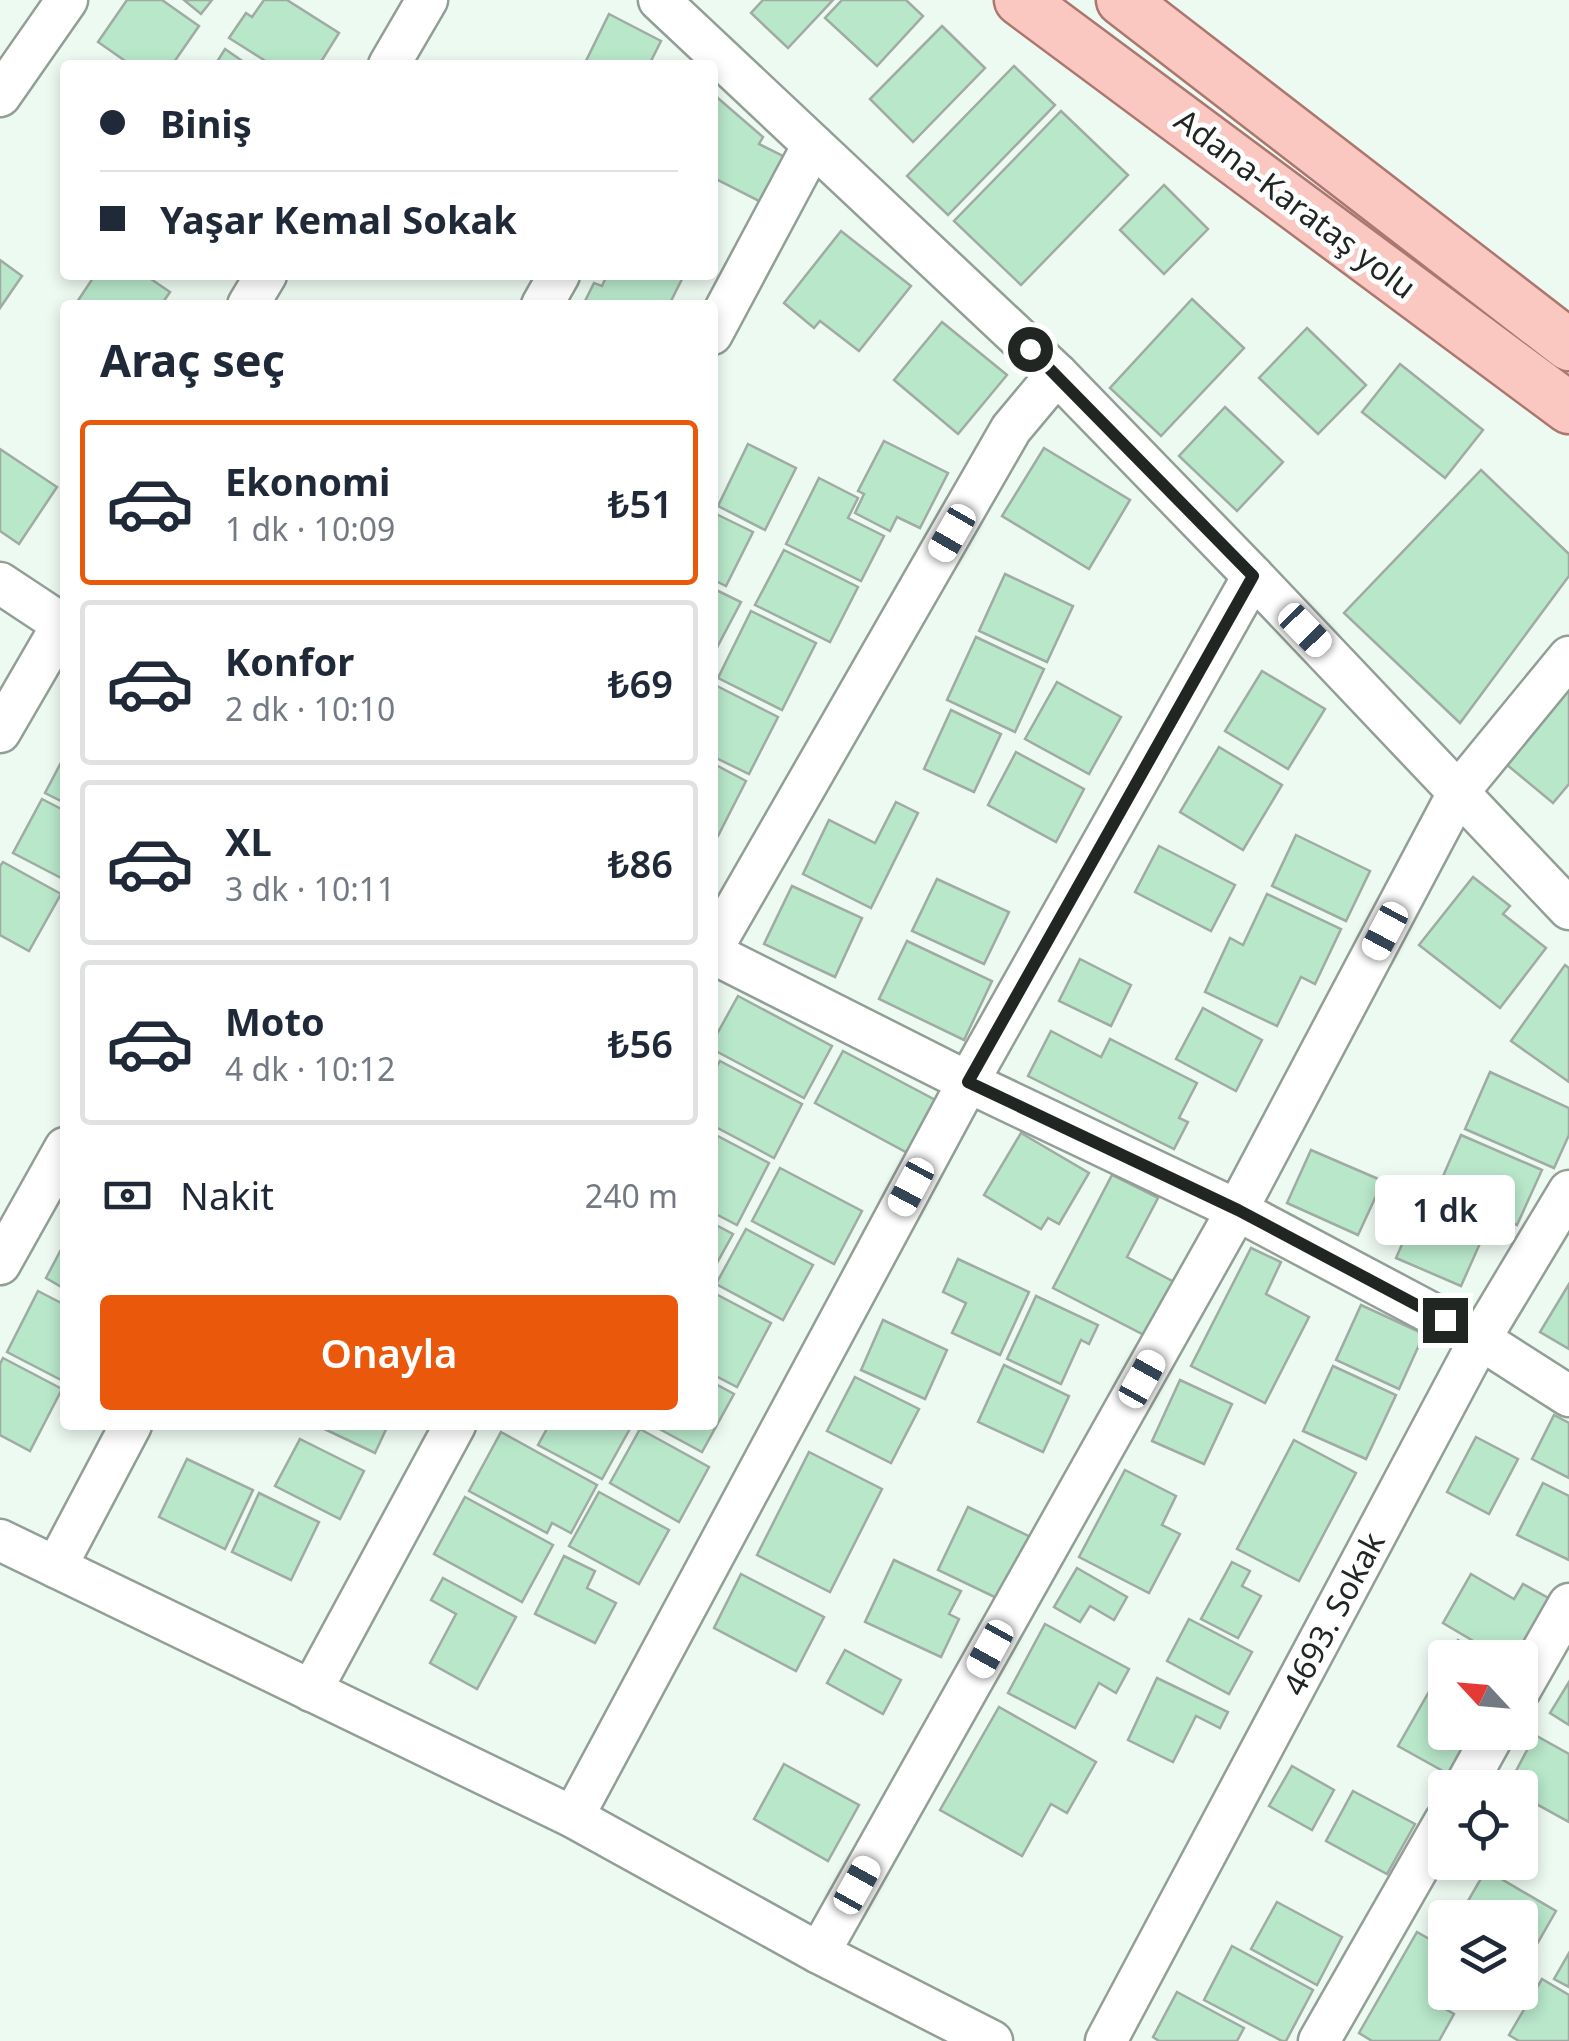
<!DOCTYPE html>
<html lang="tr">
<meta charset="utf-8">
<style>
body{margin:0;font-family:"Noto Sans",sans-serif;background:#f2f2f3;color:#1f2937;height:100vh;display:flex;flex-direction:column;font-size:38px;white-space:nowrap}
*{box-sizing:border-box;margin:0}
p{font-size:32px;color:#747a83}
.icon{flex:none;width:55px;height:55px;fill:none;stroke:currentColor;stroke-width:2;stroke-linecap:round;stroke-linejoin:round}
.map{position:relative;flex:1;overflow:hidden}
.details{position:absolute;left:60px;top:300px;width:658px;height:1130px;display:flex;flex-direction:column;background:#fff;border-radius:10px;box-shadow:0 5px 15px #0003}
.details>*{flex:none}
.banner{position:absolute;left:60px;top:60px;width:658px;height:220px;border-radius:10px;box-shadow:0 5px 15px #0003;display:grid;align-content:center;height:220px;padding:0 40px;background:#fff}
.needle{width:65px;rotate:296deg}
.tools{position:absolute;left:1428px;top:1640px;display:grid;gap:20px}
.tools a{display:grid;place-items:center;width:110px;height:110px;border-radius:10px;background:#fff;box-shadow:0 5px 15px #0003;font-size:50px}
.end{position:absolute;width:45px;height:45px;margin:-22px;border:12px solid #212623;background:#fff;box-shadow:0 0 0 5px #fff}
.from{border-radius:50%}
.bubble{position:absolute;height:70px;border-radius:10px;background:#fff;box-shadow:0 5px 15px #0003;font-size:32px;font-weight:600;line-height:70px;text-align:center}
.car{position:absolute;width:30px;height:60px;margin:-30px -15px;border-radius:12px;box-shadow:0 0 8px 2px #0007;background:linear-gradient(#fff 24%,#345 0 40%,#fff 0 76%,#345 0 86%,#fff 0)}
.banner b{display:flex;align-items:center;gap:35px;height:95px;font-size:38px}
.banner b+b{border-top:2px solid #e0e1e3}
.banner i{width:25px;height:25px;background:#1f2937}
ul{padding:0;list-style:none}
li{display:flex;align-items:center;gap:30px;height:165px;margin:0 20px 15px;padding:0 20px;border:5px solid #e0e1e3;border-radius:10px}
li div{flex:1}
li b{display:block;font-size:38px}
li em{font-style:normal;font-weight:600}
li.selected{border-color:#ea580c}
li>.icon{width:90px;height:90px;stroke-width:1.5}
h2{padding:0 40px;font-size:45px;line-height:120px}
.pay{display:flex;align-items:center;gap:25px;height:110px;padding:0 40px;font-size:38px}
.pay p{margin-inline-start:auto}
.button{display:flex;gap:20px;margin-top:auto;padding:20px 40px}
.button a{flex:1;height:115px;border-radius:10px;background:#ea580c;color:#fff;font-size:40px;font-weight:600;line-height:115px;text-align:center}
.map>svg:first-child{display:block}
.building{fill:#b8e7ca;stroke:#9faba3;stroke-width:2.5}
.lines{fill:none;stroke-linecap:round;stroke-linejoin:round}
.minor-casing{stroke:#929e96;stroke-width:45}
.major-casing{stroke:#ab776f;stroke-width:55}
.minor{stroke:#fff;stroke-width:40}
.major{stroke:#fac8c1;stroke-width:50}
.route{stroke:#212623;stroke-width:12}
.labels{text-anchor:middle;stroke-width:10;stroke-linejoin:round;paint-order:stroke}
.street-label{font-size:32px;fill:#212623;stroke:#fff}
</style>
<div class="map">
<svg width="1569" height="2041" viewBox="0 0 1569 2041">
<rect width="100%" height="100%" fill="#edfaf2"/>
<g class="building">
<path d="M 127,0 L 162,0 L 199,26 L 172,65 L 131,65 L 98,42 Z"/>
<path d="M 184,0 L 212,0 L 201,14 Z"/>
<path d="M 264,0 L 287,0 L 339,33 L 319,65 L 272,65 L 229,38 L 246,13 L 252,17 Z"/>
<path d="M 763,0 L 833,0 L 788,48 L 751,13 Z"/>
<path d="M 842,0 L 906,0 L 923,16 L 877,66 L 825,18 Z"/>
<path d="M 609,14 L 661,41 L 649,65 L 584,65 Z"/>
<path d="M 942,26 L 985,68 L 913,142 L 870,99 Z"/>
<path d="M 225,49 L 248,65 L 215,65 Z"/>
<path d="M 1014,66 L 1055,105 L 948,215 L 907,176 Z"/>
<path d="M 712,93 L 763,137 L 759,144 L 789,159 L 765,204 L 712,177 Z"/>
<path d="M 1061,111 L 1128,175 L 1021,285 L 954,221 Z"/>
<path d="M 1164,185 L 1208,229 L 1164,274 L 1120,230 Z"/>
<path d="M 841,231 L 911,286 L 859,351 L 820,321 L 814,328 L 784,303 Z"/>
<path d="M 0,260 L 22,276 L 0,308 Z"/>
<path d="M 95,275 L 145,275 L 170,292 L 161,305 L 75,305 Z"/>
<path d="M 607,275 L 684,275 L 669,305 L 583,305 L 594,283 L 602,286 Z"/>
<path d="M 1192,299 L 1244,348 L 1161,436 L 1110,388 Z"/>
<path d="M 942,322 L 1007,375 L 958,434 L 894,380 Z"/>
<path d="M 1307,328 L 1366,385 L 1318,434 L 1259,378 Z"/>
<path d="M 1400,364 L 1483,430 L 1445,478 L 1362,412 Z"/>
<path d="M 1225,407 L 1283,462 L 1237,511 L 1179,456 Z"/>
<path d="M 884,441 L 948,473 L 920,528 L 897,517 L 890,531 L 855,513 L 864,494 L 858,491 Z"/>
<path d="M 748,444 L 796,468 L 765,530 L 718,506 Z"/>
<path d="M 1044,448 L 1130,500 L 1089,569 L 1002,516 Z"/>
<path d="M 0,449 L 57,487 L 19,544 L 0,531 Z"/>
<path d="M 1481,470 L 1569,554 L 1569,576 L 1460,723 L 1344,613 Z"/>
<path d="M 819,478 L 858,498 L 848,518 L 884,536 L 861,581 L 786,544 Z"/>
<path d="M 712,512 L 753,532 L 726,586 L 712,579 Z"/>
<path d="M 784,550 L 858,587 L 830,642 L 755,605 Z"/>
<path d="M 1005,574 L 1073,606 L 1047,662 L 979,631 Z"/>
<path d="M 712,588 L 741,602 L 712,657 Z"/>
<path d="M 751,611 L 816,643 L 782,710 L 718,678 Z"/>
<path d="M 976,637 L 1044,669 L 1015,732 L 947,700 Z"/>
<path d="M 1262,671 L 1325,709 L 1288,769 L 1225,731 Z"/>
<path d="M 1569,675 L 1569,784 L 1553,803 L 1500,759 Z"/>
<path d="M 1057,682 L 1121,717 L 1089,774 L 1025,739 Z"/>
<path d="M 715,685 L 778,717 L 749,774 L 712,756 L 712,689 Z"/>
<path d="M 951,710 L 1001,734 L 974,792 L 924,769 Z"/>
<path d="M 1219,747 L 1282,785 L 1243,850 L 1180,812 Z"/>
<path d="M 1016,752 L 1084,789 L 1056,842 L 988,805 Z"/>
<path d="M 65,755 L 65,803 L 45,793 Z"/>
<path d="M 712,763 L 746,781 L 718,836 L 712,834 Z"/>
<path d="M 42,799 L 65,811 L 65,880 L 13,853 Z"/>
<path d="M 896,802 L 918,813 L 871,908 L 803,874 L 829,820 L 875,843 Z"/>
<path d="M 1296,835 L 1370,871 L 1346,921 L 1272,886 Z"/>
<path d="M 1159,846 L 1235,885 L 1211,931 L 1135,892 Z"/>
<path d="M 3,862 L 61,894 L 29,951 L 0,935 L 0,866 Z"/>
<path d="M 1473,877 L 1510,906 L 1503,914 L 1546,948 L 1500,1008 L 1419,945 Z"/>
<path d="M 937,879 L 1009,912 L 984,964 L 912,931 Z"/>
<path d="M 792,886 L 862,918 L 835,977 L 764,944 Z"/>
<path d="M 1267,894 L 1341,929 L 1315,984 L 1301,977 L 1277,1026 L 1205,992 L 1230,938 L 1243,945 Z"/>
<path d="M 907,941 L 992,981 L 964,1040 L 879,999 Z"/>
<path d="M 1080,959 L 1131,985 L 1111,1026 L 1059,1001 Z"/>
<path d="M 1565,965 L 1569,968 L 1569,1082 L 1511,1041 Z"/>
<path d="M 738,996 L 832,1046 L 804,1098 L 712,1049 L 712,1043 Z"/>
<path d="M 1203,1008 L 1262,1040 L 1236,1091 L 1176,1059 Z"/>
<path d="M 1051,1031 L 1101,1057 L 1110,1039 L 1197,1083 L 1179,1118 L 1188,1122 L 1174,1149 L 1028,1076 Z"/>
<path d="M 843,1051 L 943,1104 L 915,1157 L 815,1103 Z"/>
<path d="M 720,1061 L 802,1104 L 774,1158 L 712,1125 L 712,1075 Z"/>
<path d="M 1490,1072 L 1569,1108 L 1569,1135 L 1554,1168 L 1465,1129 Z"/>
<path d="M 712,1133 L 769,1163 L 737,1225 L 712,1212 Z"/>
<path d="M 1021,1133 L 1089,1173 L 1059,1224 L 1048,1218 L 1041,1229 L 984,1195 Z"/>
<path d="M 1461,1135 L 1542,1170 L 1517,1225 L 1437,1190 Z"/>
<path d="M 1311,1150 L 1383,1181 L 1358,1235 L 1287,1203 Z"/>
<path d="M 780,1168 L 862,1211 L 834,1264 L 752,1221 Z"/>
<path d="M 1112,1175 L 1158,1198 L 1127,1257 L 1176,1283 L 1148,1337 L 1053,1288 Z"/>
<path d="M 1425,1192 L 1490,1221 L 1461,1286 L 1396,1258 Z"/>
<path d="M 712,1223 L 733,1234 L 712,1272 Z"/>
<path d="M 746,1229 L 813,1265 L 783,1320 L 716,1284 Z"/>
<path d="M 65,1242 L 65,1289 L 46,1278 Z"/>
<path d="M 1251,1248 L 1281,1262 L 1266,1294 L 1309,1317 L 1265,1403 L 1191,1366 Z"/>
<path d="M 958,1259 L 1029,1292 L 1000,1355 L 952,1333 L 966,1303 L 943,1292 Z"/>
<path d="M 1569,1284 L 1569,1349 L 1540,1332 Z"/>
<path d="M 38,1291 L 65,1305 L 65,1382 L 7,1352 Z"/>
<path d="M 714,1293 L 771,1323 L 737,1387 L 712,1374 Z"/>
<path d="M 1036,1296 L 1098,1325 L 1089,1344 L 1081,1340 L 1061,1384 L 1007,1359 Z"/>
<path d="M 1361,1305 L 1424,1334 L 1399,1389 L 1336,1360 Z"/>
<path d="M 883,1320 L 947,1350 L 925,1399 L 861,1370 Z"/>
<path d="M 3,1358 L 62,1389 L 30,1451 L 0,1435 L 0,1364 Z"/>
<path d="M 1004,1365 L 1069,1396 L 1043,1452 L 978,1422 Z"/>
<path d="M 1333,1366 L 1396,1395 L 1366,1459 L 1303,1431 Z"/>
<path d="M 855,1377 L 919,1409 L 891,1463 L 827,1431 Z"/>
<path d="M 1180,1380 L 1232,1404 L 1204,1464 L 1152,1441 Z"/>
<path d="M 712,1382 L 734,1394 L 702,1452 L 652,1425 L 712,1425 Z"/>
<path d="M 1554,1415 L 1569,1423 L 1569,1478 L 1532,1459 Z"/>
<path d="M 316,1425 L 388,1425 L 375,1453 Z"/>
<path d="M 549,1425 L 632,1425 L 602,1479 L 538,1445 Z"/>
<path d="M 640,1429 L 709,1467 L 679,1522 L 610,1483 Z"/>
<path d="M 501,1432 L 597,1485 L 571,1533 L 552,1523 L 547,1533 L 469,1491 Z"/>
<path d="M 1476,1437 L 1518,1459 L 1489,1514 L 1447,1492 Z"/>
<path d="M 300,1439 L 364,1471 L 340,1519 L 275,1486 Z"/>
<path d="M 1294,1440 L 1356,1473 L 1299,1581 L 1237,1549 Z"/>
<path d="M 809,1452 L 882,1489 L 830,1592 L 757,1555 Z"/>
<path d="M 187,1459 L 253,1490 L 225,1549 L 159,1517 Z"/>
<path d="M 1125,1470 L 1176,1496 L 1162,1525 L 1180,1534 L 1149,1593 L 1079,1557 Z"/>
<path d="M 1543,1483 L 1569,1496 L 1569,1560 L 1517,1535 Z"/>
<path d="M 599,1492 L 669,1530 L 639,1584 L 569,1546 Z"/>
<path d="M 259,1493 L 319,1522 L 291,1580 L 232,1552 Z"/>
<path d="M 465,1497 L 553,1545 L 522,1602 L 434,1554 Z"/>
<path d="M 968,1507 L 1033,1538 L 1003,1601 L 938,1570 Z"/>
<path d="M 564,1556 L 595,1571 L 587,1588 L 616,1603 L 595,1643 L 535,1614 Z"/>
<path d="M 894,1560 L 961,1591 L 949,1614 L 959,1619 L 941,1657 L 865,1622 Z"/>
<path d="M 1232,1562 L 1250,1571 L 1242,1586 L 1261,1596 L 1238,1638 L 1201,1619 Z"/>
<path d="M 1077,1568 L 1127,1597 L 1114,1620 L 1090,1606 L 1080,1622 L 1054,1607 Z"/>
<path d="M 741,1574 L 824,1617 L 796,1671 L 714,1628 Z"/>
<path d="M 1471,1574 L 1514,1599 L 1523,1584 L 1552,1600 L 1519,1658 L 1502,1658 L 1443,1623 Z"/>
<path d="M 443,1578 L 516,1617 L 477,1689 L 430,1663 L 456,1614 L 431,1600 Z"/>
<path d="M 1189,1619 L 1252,1652 L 1229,1694 L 1167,1661 Z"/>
<path d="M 1045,1624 L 1129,1669 L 1116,1693 L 1099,1683 L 1075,1728 L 1008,1693 Z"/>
<path d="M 1458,1640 L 1489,1658 L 1448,1658 Z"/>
<path d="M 845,1650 L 901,1680 L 883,1714 L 827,1683 Z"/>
<path d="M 1445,1662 L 1445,1691 L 1433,1684 Z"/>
<path d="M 1157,1678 L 1228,1712 L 1220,1728 L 1196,1716 L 1173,1762 L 1128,1740 Z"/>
<path d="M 1569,1682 L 1569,1725 L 1550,1713 Z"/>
<path d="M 1430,1690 L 1445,1698 L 1445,1732 L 1477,1732 L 1452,1776 L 1398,1746 Z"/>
<path d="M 999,1707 L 1096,1762 L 1067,1813 L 1051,1804 L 1022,1856 L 940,1810 Z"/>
<path d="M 1535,1735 L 1569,1754 L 1569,1822 L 1520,1795 L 1520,1788 L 1507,1788 Z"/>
<path d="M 784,1764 L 859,1805 L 828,1861 L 754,1819 Z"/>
<path d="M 1292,1766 L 1334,1790 L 1312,1830 L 1269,1806 Z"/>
<path d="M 1353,1791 L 1415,1824 L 1387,1874 L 1326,1841 Z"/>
<path d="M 1486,1870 L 1556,1911 L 1525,1965 L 1520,1962 L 1520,1918 L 1458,1918 Z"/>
<path d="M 1277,1902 L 1342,1937 L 1317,1985 L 1251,1949 Z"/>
<path d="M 1417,1932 L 1445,1948 L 1445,1978 L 1432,2001 L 1454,2014 L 1439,2041 L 1372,2041 L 1359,2033 Z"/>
<path d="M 1232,1946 L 1313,1990 L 1286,2041 L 1282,2041 L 1204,2000 Z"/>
<path d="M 1569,1953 L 1569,1987 L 1554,1979 Z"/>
<path d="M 1542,1979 L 1569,1995 L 1569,2041 L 1519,2041 L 1509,2035 Z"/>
<path d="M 1177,1992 L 1244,2028 L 1237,2041 L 1159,2041 L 1153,2037 Z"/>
</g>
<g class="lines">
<defs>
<g id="minor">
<path d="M 659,0 L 1057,374 L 1253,576 L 1569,909"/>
<path d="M 389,65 L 427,0"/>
<path d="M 0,96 L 67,0"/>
<path d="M 248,305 L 266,275"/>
<path d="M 542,305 L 559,275"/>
<path d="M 712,334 L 813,145"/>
<path d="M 0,583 L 65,626"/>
<path d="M 0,732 L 65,620"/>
<path d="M 712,949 L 1011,429 L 1057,374"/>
<path d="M 712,953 L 968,1082 L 1237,1210 L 1480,1339 L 1569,1396"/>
<path d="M 0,1264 L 65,1148"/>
<path d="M 0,1540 L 573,1817 L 819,1953 L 992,2041"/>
<path d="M 56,1567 L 131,1425"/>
<path d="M 1520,1690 L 1569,1604"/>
<path d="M 311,1691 L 455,1425"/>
<path d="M 1464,1788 L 1495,1732"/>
<path d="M 573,1817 L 968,1082 L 1253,576"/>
<path d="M 819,1953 L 1237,1210 L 1459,791 L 1569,657"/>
<path d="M 1106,2041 L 1480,1339 L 1569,1191"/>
<path d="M 1319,2041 L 1445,1821"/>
</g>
<g id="major">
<path d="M 1020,0 L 1569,408"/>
<path d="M 1122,0 L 1569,345"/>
</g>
</defs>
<use href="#minor" class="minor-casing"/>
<use href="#major" class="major-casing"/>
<use href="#minor" class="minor"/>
<use href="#major" class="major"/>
</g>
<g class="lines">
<path class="route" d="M 1030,349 L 1253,576 L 968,1082 L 1238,1210 L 1445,1320"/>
</g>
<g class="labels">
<g class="street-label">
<text transform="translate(1295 204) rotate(37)" y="11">Adana-Karataş yolu</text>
<text transform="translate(1334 1614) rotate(-62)" y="11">4693. Sokak</text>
</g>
</g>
</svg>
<div class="tools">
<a><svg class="needle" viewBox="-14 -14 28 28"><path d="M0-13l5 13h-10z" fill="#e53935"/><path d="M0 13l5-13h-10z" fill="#747a83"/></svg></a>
<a><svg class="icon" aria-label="locate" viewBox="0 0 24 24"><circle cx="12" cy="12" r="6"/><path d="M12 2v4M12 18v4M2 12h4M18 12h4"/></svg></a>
<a><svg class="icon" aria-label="layers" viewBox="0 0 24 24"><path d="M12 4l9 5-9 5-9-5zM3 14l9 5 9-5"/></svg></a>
</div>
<i class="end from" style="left:1030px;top:349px"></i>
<i class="end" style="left:1445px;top:1320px"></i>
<div class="bubble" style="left:1375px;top:1175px;width:140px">1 dk</div>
<i class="car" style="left:952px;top:533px;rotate:210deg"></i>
<i class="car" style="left:1305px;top:630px;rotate:136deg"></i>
<i class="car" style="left:1385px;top:931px;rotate:208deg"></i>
<i class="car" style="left:911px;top:1187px;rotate:208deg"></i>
<i class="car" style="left:1142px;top:1379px;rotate:29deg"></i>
<i class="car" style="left:990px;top:1649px;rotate:209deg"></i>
<i class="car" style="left:857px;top:1885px;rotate:29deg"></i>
<div class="banner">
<b><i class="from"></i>Biniş</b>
<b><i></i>Yaşar Kemal Sokak</b>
</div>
<section class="details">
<h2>Araç seç</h2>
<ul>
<li class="selected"><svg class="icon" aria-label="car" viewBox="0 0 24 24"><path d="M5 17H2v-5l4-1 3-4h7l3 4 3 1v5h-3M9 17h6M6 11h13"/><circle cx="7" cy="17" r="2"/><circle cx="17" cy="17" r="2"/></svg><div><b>Ekonomi</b><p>1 dk · 10:09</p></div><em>₺51</em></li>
<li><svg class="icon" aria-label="car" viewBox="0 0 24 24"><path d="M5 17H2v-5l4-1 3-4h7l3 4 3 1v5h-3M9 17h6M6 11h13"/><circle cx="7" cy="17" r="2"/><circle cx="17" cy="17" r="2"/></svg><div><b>Konfor</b><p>2 dk · 10:10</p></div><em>₺69</em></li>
<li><svg class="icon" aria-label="car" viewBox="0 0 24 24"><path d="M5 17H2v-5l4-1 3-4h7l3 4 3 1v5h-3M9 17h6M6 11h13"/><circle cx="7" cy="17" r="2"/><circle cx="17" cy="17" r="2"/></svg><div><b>XL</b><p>3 dk · 10:11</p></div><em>₺86</em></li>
<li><svg class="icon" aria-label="car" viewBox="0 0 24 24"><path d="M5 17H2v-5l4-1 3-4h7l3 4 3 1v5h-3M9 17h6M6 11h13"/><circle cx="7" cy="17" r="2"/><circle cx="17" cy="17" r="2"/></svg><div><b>Moto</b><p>4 dk · 10:12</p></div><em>₺56</em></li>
</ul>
<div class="pay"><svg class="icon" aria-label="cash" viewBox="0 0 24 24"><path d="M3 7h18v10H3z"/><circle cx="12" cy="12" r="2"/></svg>Nakit<p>240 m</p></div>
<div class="button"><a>Onayla</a></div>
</section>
</div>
